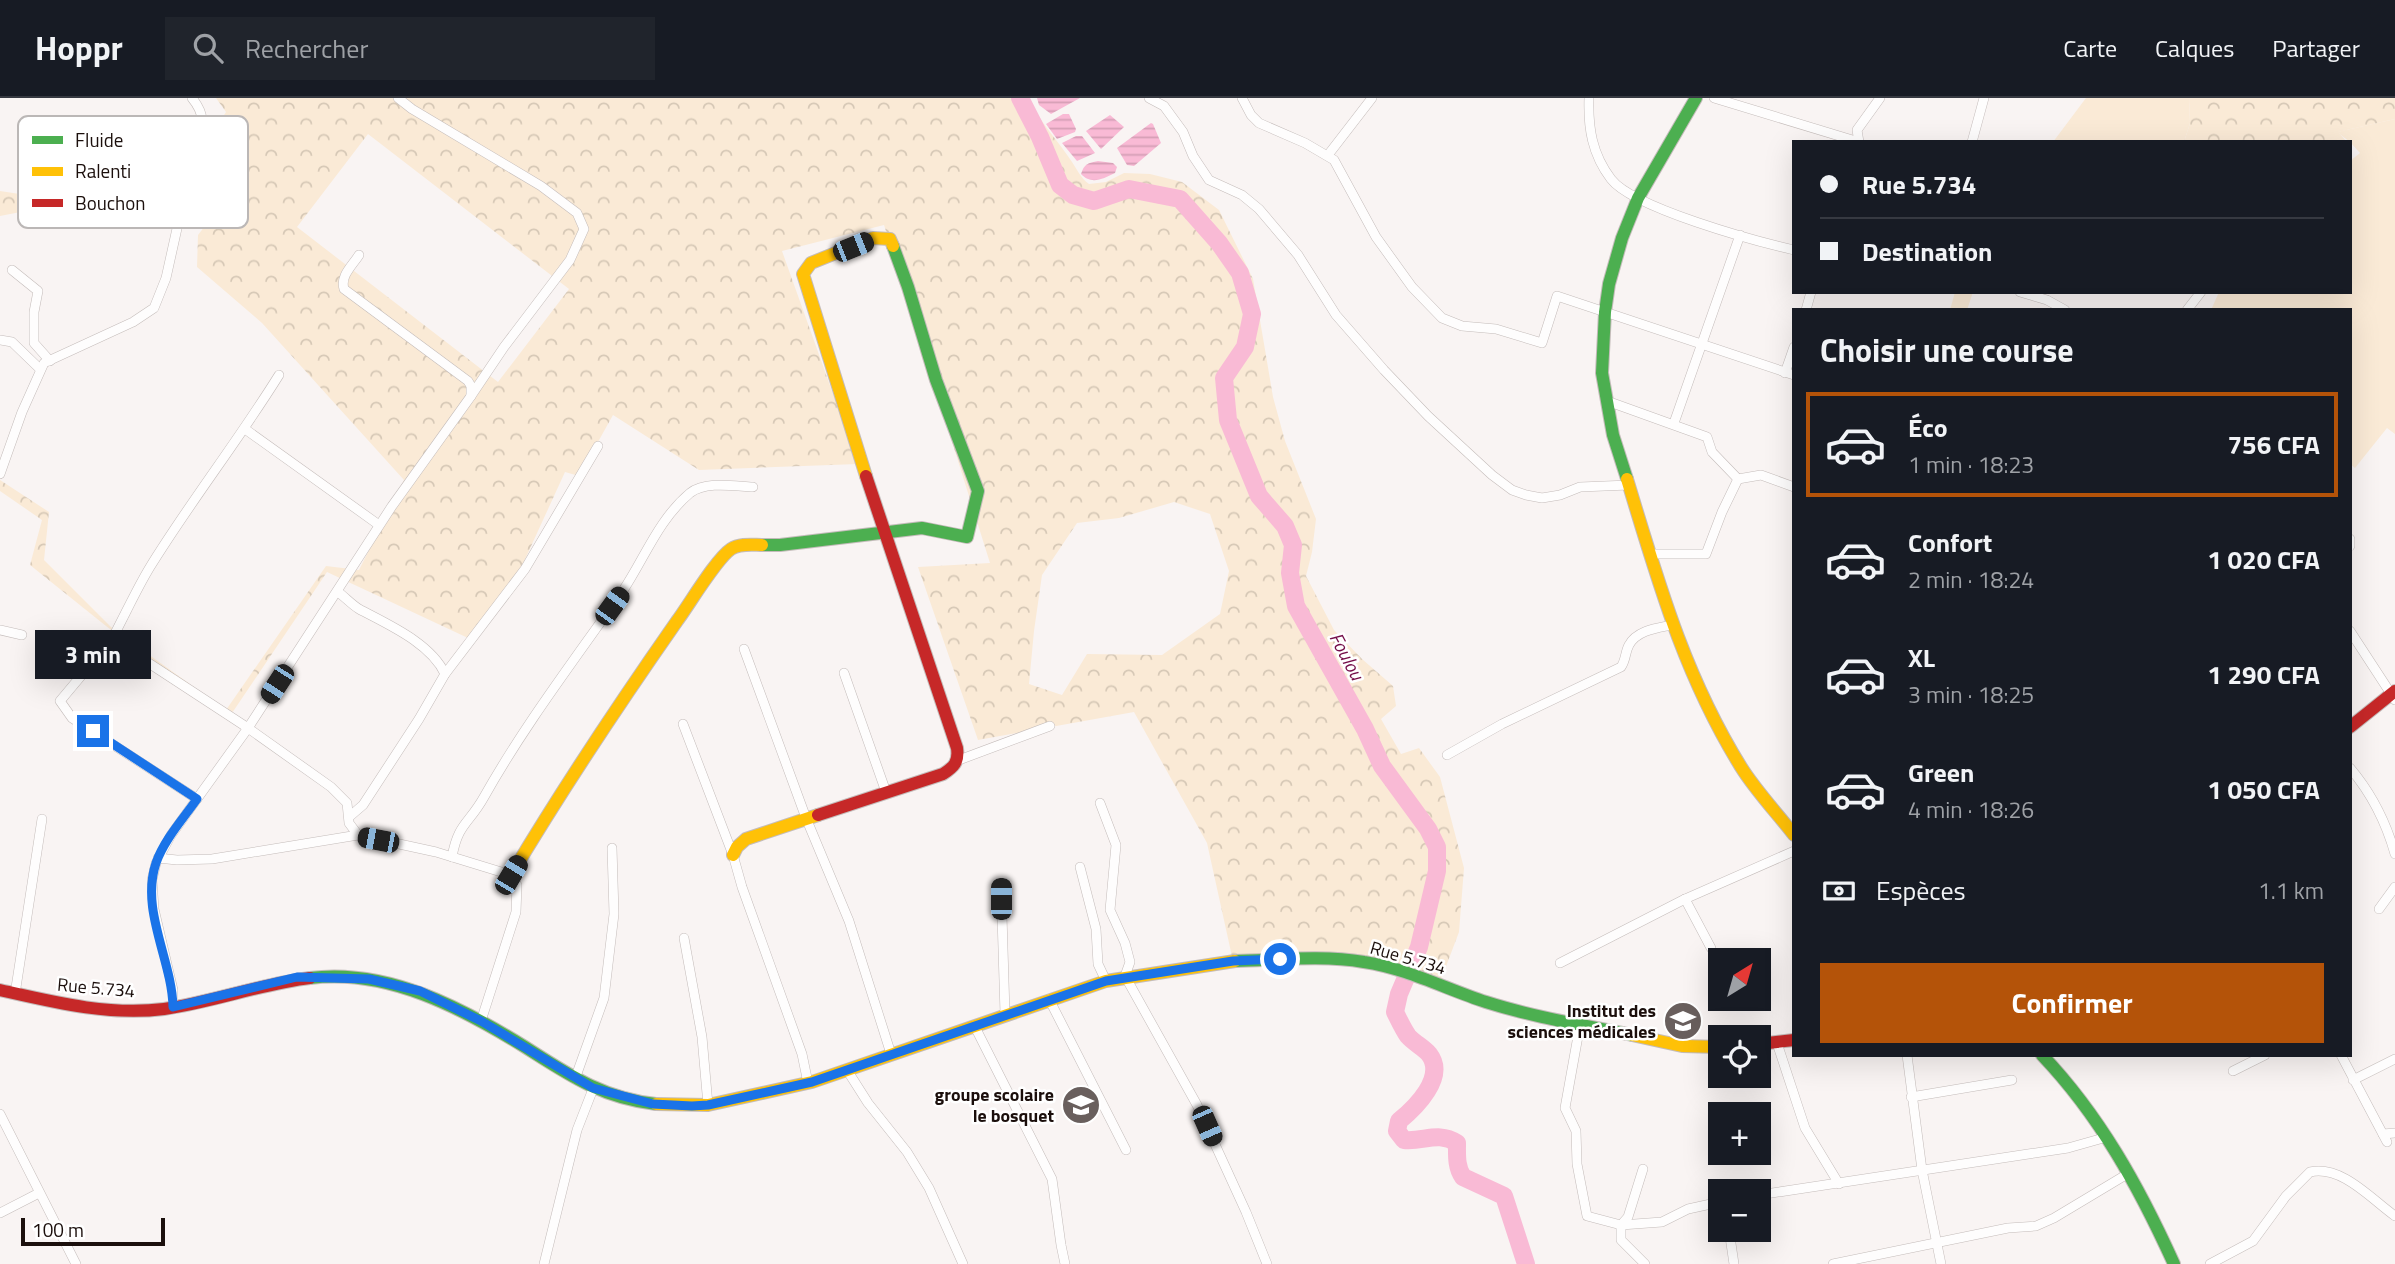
<!DOCTYPE html>
<html lang="fr">
<meta charset="utf-8">
<style>
body{margin:0;font-family:"Titillium Web",sans-serif;background:#20242c;color:#f1f3f6;height:100vh;display:flex;flex-direction:column;font-size:26px;white-space:nowrap}
*{box-sizing:border-box;margin:0}
p{font-size:23px;color:#9ea1a6}
.icon{flex:none;width:38px;height:38px;fill:none;stroke:currentColor;stroke-width:2;stroke-linecap:round;stroke-linejoin:round}
.map{position:relative;flex:1;overflow:hidden}
.sheet{position:absolute;left:1792px;top:210px;width:560px;height:749px;display:flex;flex-direction:column;background:#171b24;border-radius:0px;box-shadow:0 7px 28px #0002}
.sheet>*{flex:none}
.banner{position:absolute;left:1792px;top:42px;width:560px;height:154px;border-radius:0px;box-shadow:0 7px 28px #0002;display:grid;align-content:center;height:154px;padding:0 28px;background:#171b24}
.needle{width:46px;rotate:37deg}
.controls{position:absolute;left:1708px;top:850px;display:grid;gap:14px}
.controls a{display:grid;place-items:center;width:63px;height:63px;border-radius:0px;background:#171b24;box-shadow:0 7px 28px #0002;font-size:35px}
.scale{position:absolute;left:21px;bottom:18px;width:144px;box-sizing:border-box;padding-left:7px;border:4px solid #1b0f0c;border-top:0;font-size:19px;line-height:24px;white-space:nowrap;color:#1b0f0c;-webkit-text-stroke:5px #fff;paint-order:stroke}
.end{position:absolute;width:32px;height:32px;margin:-16px;border:9px solid #1a73e8;background:#fff;box-shadow:0 0 0 4px #fff}
.from{border-radius:50%}
.bubble{position:absolute;height:49px;border-radius:0px;background:#171b24;box-shadow:0 7px 28px #0002;font-size:23px;font-weight:700;line-height:49px;text-align:center}
.car{position:absolute;width:21px;height:42px;margin:-21px -10px;border-radius:9px;box-shadow:0 0 5px 2px #0007;background:linear-gradient(#222 24%,#8ab4d8 0 40%,#222 0 76%,#8ab4d8 0 86%,#222 0)}
.banner b{display:flex;align-items:center;gap:24px;height:66px;font-size:26px}
.banner b+b{border-top:2px solid #363941}
.banner i{width:18px;height:18px;background:#f1f3f6}
ul{padding:0;list-style:none}
li{display:flex;align-items:center;gap:21px;height:105px;margin:0 14px 10px;padding:0 14px;border:4px solid transparent;border-radius:0px}
li div{flex:1}
li b{display:block;font-size:26px}
li em{font-style:normal;font-weight:700}
li.current{border-color:#b45309}
li>.icon{width:63px;height:63px;stroke-width:1.5}
h2{padding:0 28px;font-size:32px;line-height:84px}
.pay{display:flex;align-items:center;gap:18px;height:77px;padding:0 28px;font-size:26px}
.pay p{margin-inline-start:auto}
.primary-button{display:flex;gap:14px;margin-top:auto;padding:14px 28px}
.primary-button a{flex:1;height:80px;border-radius:0px;background:#b45309;color:#fff;font-size:28px;font-weight:700;line-height:80px;text-align:center}
header{display:flex;align-items:center;gap:42px;box-sizing:border-box;height:98px;padding:0 35px;background:#171b24;border-bottom:2px solid #363941}
header strong{font-size:33px}
nav{display:flex;gap:38px;margin-inline-start:auto;font-size:24px}
.search{width:490px;height:63px;background:#20242c;display:flex;align-items:center;gap:18px;box-sizing:border-box;padding:0 24px;border-radius:0px;color:#9ea1a6;font-size:26px}
.map>svg:first-child{display:block}
.grass{fill:#faead6}
.forest{fill:url(#forest-crowns);fill-rule:evenodd}
.water{fill:url(#water-rules)}
.lines{fill:none;stroke-linecap:round;stroke-linejoin:round}
.river{stroke:#f9bad5;stroke-width:18}
.street-casing{stroke:#c4bcba;stroke-width:10}
.fast-casing{stroke:#c4bcba;stroke-width:14}
.slow-casing{stroke:#c4bcba;stroke-width:14}
.jam-casing{stroke:#c4bcba;stroke-width:14}
.street{stroke:#fefdfd;stroke-width:9}
.fast{stroke:#4caf50;stroke-width:12}
.slow{stroke:#ffc107;stroke-width:12}
.jam{stroke:#c62828;stroke-width:12}
.route{stroke:#1a73e8;stroke-width:9}
.labels{text-anchor:middle;stroke-width:5;stroke-linejoin:round;paint-order:stroke}
.street-label{font-size:18px;fill:#1b0f0c;stroke:#fff}
.poi-label{font-size:18px;font-weight:bold;fill:#1b0f0c;stroke:#fff;text-anchor:end}
.water-label{font-size:19px;font-style:italic;fill:#740d49;stroke:#fff}
.key{fill:#fff;stroke:#bbb7b6;stroke-width:2}
.key-label{font-size:19px;fill:#1b0f0c}
</style>
<header>
<strong>Hoppr</strong>
<div class="search"><svg class="icon" aria-label="search" viewBox="0 0 24 24"><circle cx="10" cy="10" r="6"/><path d="M15 15l6 6"/></svg>Rechercher</div>
<nav><a>Carte</a><a>Calques</a><a>Partager</a></nav>
</header>
<div class="map">
<svg width="2395" height="1166" viewBox="0 0 2395 1166">
<defs>
<pattern id="forest-crowns" width="20" height="18" patternUnits="userSpaceOnUse" patternTransform="scale(1.75)"><rect width="20" height="18" fill="#faead6"/><path d="M2 6a3 3 0 1 1 6 0M12 15a3 3 0 1 1 6 0" fill="none" stroke="#d6c8b6"/></pattern>
<pattern id="water-rules" width="6" height="5" patternUnits="userSpaceOnUse" patternTransform="scale(1.75)"><rect width="6" height="5" fill="#f9bad5"/><path d="M0 2.5h6" fill="none" stroke="#d59fb6"/></pattern>
</defs>
<rect width="100%" height="100%" fill="#f9f4f3"/>
<g class="grass">
<path d="M 2086,0 L 2189,0 L 2190,25 L 2184,44 L 2053,44 Z"/>
<path d="M 2395,21 L 2395,336 L 2387,330 L 2355,370 L 2350,366 L 2350,212 L 2211,212 L 2219,194 L 2350,194 L 2350,63 L 2360,55 L 2350,44 L 2337,34 Z"/>
<path d="M 1955,194 L 1973,194 L 1967,212 L 1950,212 Z"/>
</g>
<g class="forest">
<path d="M 216,0 L 1028,0 C 1041,26 1057,41 1072,64 C 1078,73 1080,79 1089,86 L 1106,84 L 1124,75 L 1150,76 L 1182,84 L 1219,112 L 1253,181 L 1273,299 L 1285,343 L 1316,421 L 1312,454 L 1306,478 L 1334,532 L 1362,561 L 1393,588 L 1396,608 L 1381,621 L 1401,656 L 1419,650 L 1440,679 L 1464,770 L 1459,834 L 1439,887 L 1365,864 L 1233,863 L 1207,745 L 1134,614 L 978,642 L 918,469 L 990,465 L 884,127 L 782,153 L 858,366 L 699,372 L 613,317 L 579,378 L 565,374 L 516,481 L 468,540 L 327,474 L 228,621 L 106,528 L 30,467 L 42,422 L 0,393 L 0,382 L 49,414 L 44,462 L 113,531 L 226,612 L 326,468 L 359,472 L 404,382 L 262,225 L 197,169 L 198,137 L 246,75 L 209,41 L 226,14 ZM 368,36 L 569,191 L 498,284 L 297,129 ZM 1174,404 L 1210,416 L 1229,473 L 1220,516 L 1162,557 L 1087,556 L 1062,597 L 1029,586 L 1034,533 L 1042,477 L 1077,425 L 1119,420 Z"/>
<path d="M 2189,0 L 2395,0 L 2395,21 L 2338,34 L 2347,44 L 2184,44 L 2190,25 Z"/>
<path d="M 0,93 L 72,104 L 0,118 Z"/>
</g>
<g class="water">
<path d="M 1037,0 L 1080,0 L 1051,16 L 1039,7 Z"/>
<path d="M 1063,16 L 1069,16 L 1076,31 L 1075,34 L 1057,41 L 1046,26 Z"/>
<path d="M 1110,17 L 1124,29 L 1101,51 L 1086,33 Z"/>
<path d="M 1151,25 L 1153,26 L 1161,45 L 1134,68 L 1127,67 L 1117,50 Z"/>
<path d="M 1076,38 L 1082,38 L 1095,55 L 1077,63 L 1062,45 Z"/>
<path d="M 1098,63 L 1113,65 L 1117,69 L 1115,75 C 1103,81 1091,87 1081,76 C 1084,66 1088,65 1098,63 Z"/>
</g>
<g class="lines">
<path class="river" d="M 1020,0 L 1040,39 L 1060,87 L 1073,97 L 1094,103 L 1129,91 L 1180,101 L 1219,145 L 1240,175 L 1252,216 L 1245,249 L 1224,280 L 1228,322 L 1259,398 L 1285,428 L 1293,447 L 1290,475 L 1296,508 L 1365,631 L 1382,668 L 1428,731 L 1437,749 L 1437,773 L 1419,849 L 1399,896 L 1395,914 C 1399,922 1403,931 1408,938 C 1414,945 1423,949 1429,956 C 1447,979 1415,1010 1399,1023 L 1397,1033 L 1404,1042 C 1424,1044 1438,1033 1457,1045 C 1457,1057 1456,1069 1463,1079 L 1504,1098 L 1526,1166"/>
<defs>
<g id="street">
<path d="M 1149,0 L 1164,8 L 1183,34 L 1193,58 L 1209,82 L 1242,97 L 1259,111 L 1298,157 L 1336,217 L 1384,272 L 1428,318 L 1492,377 L 1512,392 L 1526,397 L 1542,400 L 1560,397 L 1580,389 L 1629,387"/>
<path d="M 1242,0 L 1251,17 L 1259,25 L 1305,45 L 1334,62 L 1376,139 L 1412,189 L 1442,220 L 1462,228 L 1496,231 L 1542,245 L 1557,198 L 1794,277"/>
<path d="M 1589,0 C 1588,30 1592,56 1611,81 C 1633,110 1755,143 1794,152"/>
<path d="M 1714,0 L 1859,44"/>
<path d="M 1859,44 L 1857,32 L 1880,0"/>
<path d="M 1972,44 L 1984,0"/>
<path d="M 1328,57 L 1372,0"/>
<path d="M 359,157 C 352,168 340,178 344,191 L 468,283 L 471,288 L 471,298"/>
<path d="M 12,172 L 38,193 L 34,214 L 34,245 L 50,263"/>
<path d="M 2020,194 L 2047,202 L 2065,212"/>
<path d="M 1806,212 L 1811,194"/>
<path d="M 2187,212 L 2201,194"/>
<path d="M 0,242 L 12,244 L 40,271"/>
<path d="M 1785,275 L 1794,249"/>
<path d="M 279,277 C 238,343 190,404 150,469 C 136,492 125,517 112,541 L 248,630 L 331,689 L 347,705 L 349,725 L 358,737 L 436,754 L 511,777 L 517,787 L 516,814 L 481,923"/>
<path d="M 1607,303 L 1707,339 L 1712,354 L 1738,381"/>
<path d="M 1674,325 L 1740,137"/>
<path d="M 245,331 L 379,427"/>
<path d="M 0,376 L 22,314 L 44,265 L 133,224 L 154,210 L 166,180 L 196,45 C 204,26 205,16 192,0"/>
<path d="M 2350,441 L 2350,448"/>
<path d="M 1650,456 L 1706,456 L 1722,414 L 1738,381 L 1761,377 L 1794,389"/>
<path d="M 338,494 C 345,499 351,506 359,511 C 387,526 431,545 445,576"/>
<path d="M 0,532 L 22,537"/>
<path d="M 2350,533 L 2395,602"/>
<path d="M 112,541 L 60,603 L 72,620 L 197,701"/>
<path d="M 744,551 L 806,720 L 849,823 L 891,956"/>
<path d="M 844,575 L 886,694"/>
<path d="M 683,626 L 733,757 L 742,789 L 802,956 L 808,985"/>
<path d="M 1447,657 L 1502,626 L 1621,569 C 1626,562 1625,554 1629,547 C 1637,532 1658,530 1672,527"/>
<path d="M 959,662 L 1050,628"/>
<path d="M 2350,670 C 2372,696 2386,724 2395,756"/>
<path d="M 1100,705 L 1116,747 L 1110,812 L 1125,845 L 1130,864 L 1125,878 L 1197,1007 L 1246,1114 L 1267,1166"/>
<path d="M 349,719 L 363,707 L 419,621 L 445,576 L 525,471 L 598,348"/>
<path d="M 452,759 C 458,725 469,726 484,699 C 525,626 576,560 624,491 C 645,459 659,421 690,395 C 706,383 733,388 753,389"/>
<path d="M 158,760 L 177,762 L 212,761 L 358,737"/>
<path d="M 1080,769 L 1096,831 L 1098,866 L 1106,883"/>
<path d="M 1001,785 L 1005,916"/>
<path d="M 2379,811 L 2395,789"/>
<path d="M 684,840 L 702,939 L 708,1007"/>
<path d="M 1711,850 L 1685,801 L 1794,753"/>
<path d="M 1560,865 L 1685,801"/>
<path d="M 15,896 L 42,721"/>
<path d="M 1049,901 L 1126,1052"/>
<path d="M 173,909 L 173,892 L 154,811 L 152,782 L 156,765 L 171,737 L 248,630 L 392,408 L 471,298 L 504,249 L 570,162 L 584,131 L 577,115 L 541,88 L 412,11 L 398,0"/>
<path d="M 974,927 L 1052,1081 L 1061,1147 L 1065,1166"/>
<path d="M 1580,927 L 1565,1010 L 1576,1033 L 1577,1066 L 1587,1118 L 1621,1127 L 1662,1124 L 1688,1111 L 1720,1104"/>
<path d="M 1777,945 L 1805,1030 L 1839,1086"/>
<path d="M 1907,957 L 1922,1072 L 1941,1166"/>
<path d="M 2341,957 L 2387,1044"/>
<path d="M 847,972 L 868,1005 L 907,1054 L 929,1090 L 963,1166"/>
<path d="M 2233,973 L 2265,957"/>
<path d="M 575,981 L 604,900 L 614,816 L 612,750"/>
<path d="M 2353,982 L 2395,961"/>
<path d="M 1911,999 L 2012,982"/>
<path d="M 0,1016 L 76,1166"/>
<path d="M 2383,1036 L 2395,1035"/>
<path d="M 1643,1071 L 1628,1119 L 1621,1127 L 1621,1142 L 1645,1166"/>
<path d="M 1759,1097 L 2068,1050 L 2107,1039"/>
<path d="M 0,1115 L 39,1095"/>
<path d="M 1729,1132 L 1734,1166"/>
<path d="M 544,1166 L 577,1032 L 593,991"/>
<path d="M 1833,1166 L 2008,1130 L 2036,1128 L 2054,1120 L 2129,1075"/>
<path d="M 2210,1166 L 2253,1143 L 2286,1098 L 2310,1074 C 2342,1067 2371,1101 2395,1118"/>
</g>
<g id="fast">
<path d="M 1627,381 L 1613,337 L 1602,275 L 1605,214 L 1609,186 L 1622,140 L 1638,100 L 1696,0"/>
<path d="M 762,447 L 780,447 L 922,430 L 967,439 L 978,393 L 936,282 L 908,189 L 893,148"/>
<path d="M 1235,863 C 1278,862 1322,857 1364,864 C 1406,870 1446,891 1486,904 C 1533,919 1583,927 1632,937"/>
<path d="M 310,880 C 387,870 462,910 525,949 C 569,977 602,1000 656,1006"/>
<path d="M 2042,957 C 2100,1018 2139,1089 2174,1166"/>
</g>
<g id="slow">
<path d="M 866,378 L 803,176 L 811,165 L 873,140 L 890,141 L 893,148"/>
<path d="M 1627,381 C 1658,483 1684,577 1741,669 C 1756,693 1777,715 1794,737"/>
<path d="M 733,757 L 737,749 L 746,741 L 818,717"/>
<path d="M 511,777 C 563,690 619,606 677,523 C 689,507 716,461 731,451 C 740,445 753,447 762,447"/>
<path d="M 1632,937 L 1682,948 L 1720,949"/>
<path d="M 656,1006 L 708,1007 L 812,984 L 1106,883 L 1235,863"/>
</g>
<g id="jam">
<path d="M 2350,629 L 2395,593"/>
<path d="M 818,717 L 943,676 C 954,669 959,664 957,650 L 866,378"/>
<path d="M 0,892 C 53,904 109,918 164,911 C 213,904 260,886 310,880"/>
<path d="M 1759,946 L 1794,942"/>
</g>
</defs>
<use href="#street" class="street-casing"/>
<use href="#fast" class="fast-casing"/>
<use href="#slow" class="slow-casing"/>
<use href="#jam" class="jam-casing"/>
<use href="#street" class="street"/>
<use href="#fast" class="fast"/>
<use href="#slow" class="slow"/>
<use href="#jam" class="jam"/>
</g>
<g class="lines">
<path class="route" d="M 93,633 L 197,701 C 183,721 164,742 156,765 C 140,812 172,862 173,909 L 297,879 L 369,881 L 420,893 L 481,923 L 593,990 L 653,1006 L 692,1008 L 708,1007 L 812,984 L 1106,883 L 1233,863 L 1280,861"/>
</g>
<defs>
<symbol id="school-disc" viewBox="-11 -11 22 22"><circle r="9.5" fill="#695f5d" stroke="#fff"/><path d="M0-5L7-2L0 1L-7-2ZM-4 1L0 2.5L4 1V4Q0 6-4 4Z" fill="#fff"/></symbol>
</defs>
<g fill-rule="evenodd">
<use href="#school-disc" x="1661" y="901" width="44" height="44"/>
<use href="#school-disc" x="1059" y="985" width="44" height="44"/>
</g>
<g class="labels">
<g class="street-label">
<text transform="translate(1408 860) rotate(16)" y="6">Rue 5.734</text>
<text transform="translate(96 890) rotate(5)" y="6">Rue 5.734</text>
</g>
<g class="poi-label">
<text x="1656" y="919">Institut des<tspan x="1656" dy="21">sciences médicales</tspan></text>
<text x="1054" y="1003">groupe scolaire<tspan x="1054" dy="21">le bosquet</tspan></text>
</g>
<g class="water-label">
<text transform="translate(1347 558) rotate(62)" y="7">Foulou</text>
</g>
</g>
<rect x="18" y="18" width="230" height="112" rx="10" class="key"/>
<rect x="32" y="38" width="31" height="8" fill="#4caf50"/>
<rect x="32" y="69" width="31" height="9" fill="#ffc107"/>
<rect x="32" y="101" width="31" height="8" fill="#c62828"/>
<g class="key-label">
<text x="75" y="49">Fluide</text>
<text x="75" y="80">Ralenti</text>
<text x="75" y="112">Bouchon</text>
</g>
</svg>
<div class="controls">
<a><svg class="needle" viewBox="-14 -14 28 28"><path d="M0-13l5 13h-10z" fill="#e53935"/><path d="M0 13l5-13h-10z" fill="#9ea1a6"/></svg></a>
<a><svg class="icon" aria-label="locate" viewBox="0 0 24 24"><circle cx="12" cy="12" r="6"/><path d="M12 2v4M12 18v4M2 12h4M18 12h4"/></svg></a>
<a>+</a>
<a>−</a>
</div>
<div class="scale">100 m</div>
<i class="end from" style="left:1280px;top:861px"></i>
<i class="end" style="left:93px;top:633px"></i>
<div class="bubble" style="left:35px;top:532px;width:116px">3 min</div>
<i class="car" style="left:853px;top:149px;rotate:68deg"></i>
<i class="car" style="left:612px;top:508px;rotate:36deg"></i>
<i class="car" style="left:277px;top:586px;rotate:213deg"></i>
<i class="car" style="left:378px;top:742px;rotate:281deg"></i>
<i class="car" style="left:511px;top:777px;rotate:31deg"></i>
<i class="car" style="left:1001px;top:801px;rotate:0deg"></i>
<i class="car" style="left:1207px;top:1028px;rotate:156deg"></i>
<div class="banner">
<b><i class="from"></i>Rue 5.734</b>
<b><i></i>Destination</b>
</div>
<section class="sheet">
<h2>Choisir une course</h2>
<ul>
<li class="current"><svg class="icon" aria-label="car" viewBox="0 0 24 24"><path d="M5 17H2v-5l4-1 3-4h7l3 4 3 1v5h-3M9 17h6M6 11h13"/><circle cx="7" cy="17" r="2"/><circle cx="17" cy="17" r="2"/></svg><div><b>Éco</b><p>1 min · 18:23</p></div><em>756 CFA</em></li>
<li><svg class="icon" aria-label="car" viewBox="0 0 24 24"><path d="M5 17H2v-5l4-1 3-4h7l3 4 3 1v5h-3M9 17h6M6 11h13"/><circle cx="7" cy="17" r="2"/><circle cx="17" cy="17" r="2"/></svg><div><b>Confort</b><p>2 min · 18:24</p></div><em>1 020 CFA</em></li>
<li><svg class="icon" aria-label="car" viewBox="0 0 24 24"><path d="M5 17H2v-5l4-1 3-4h7l3 4 3 1v5h-3M9 17h6M6 11h13"/><circle cx="7" cy="17" r="2"/><circle cx="17" cy="17" r="2"/></svg><div><b>XL</b><p>3 min · 18:25</p></div><em>1 290 CFA</em></li>
<li><svg class="icon" aria-label="car" viewBox="0 0 24 24"><path d="M5 17H2v-5l4-1 3-4h7l3 4 3 1v5h-3M9 17h6M6 11h13"/><circle cx="7" cy="17" r="2"/><circle cx="17" cy="17" r="2"/></svg><div><b>Green</b><p>4 min · 18:26</p></div><em>1 050 CFA</em></li>
</ul>
<div class="pay"><svg class="icon" aria-label="cash" viewBox="0 0 24 24"><path d="M3 7h18v10H3z"/><circle cx="12" cy="12" r="2"/></svg>Espèces<p>1.1 km</p></div>
<div class="primary-button"><a>Confirmer</a></div>
</section>
</div>
